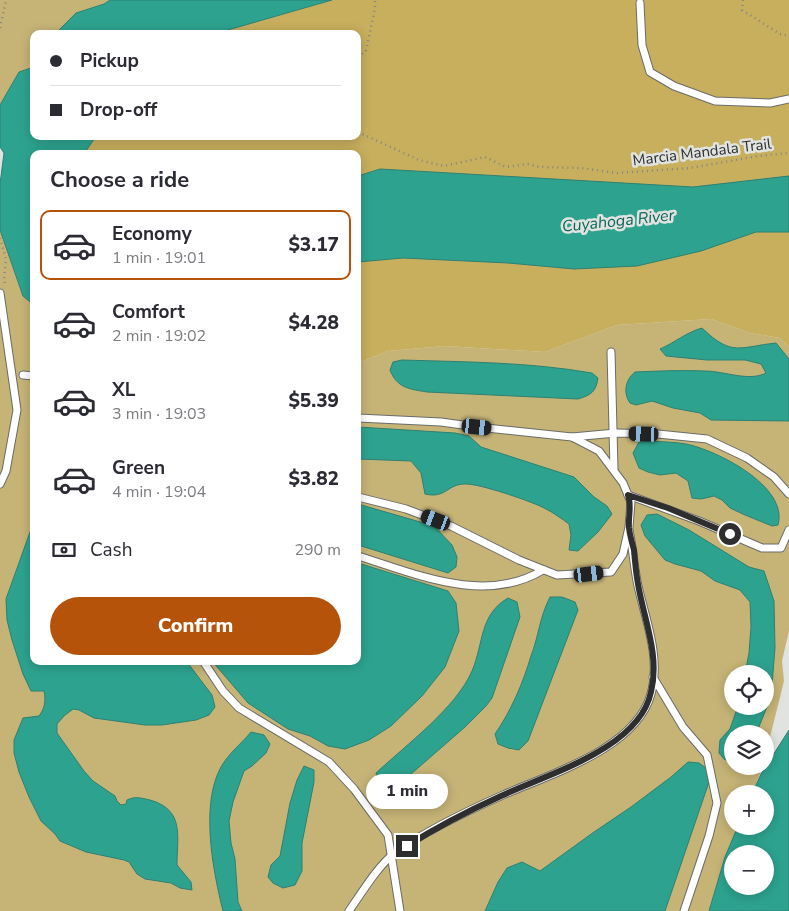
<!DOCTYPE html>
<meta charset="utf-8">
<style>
body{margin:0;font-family:"Nunito Sans",sans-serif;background:#f7f7f7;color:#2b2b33;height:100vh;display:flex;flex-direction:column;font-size:19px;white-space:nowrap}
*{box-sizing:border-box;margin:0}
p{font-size:16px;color:#7c7c81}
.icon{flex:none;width:28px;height:28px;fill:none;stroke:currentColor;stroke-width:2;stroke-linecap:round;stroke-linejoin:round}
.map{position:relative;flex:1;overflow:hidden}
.side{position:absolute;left:30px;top:150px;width:331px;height:515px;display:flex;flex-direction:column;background:#fff;border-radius:10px;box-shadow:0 2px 12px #0003}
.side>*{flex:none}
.guide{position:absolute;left:30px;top:30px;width:331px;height:110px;border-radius:10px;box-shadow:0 2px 12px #0003;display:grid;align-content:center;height:110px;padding:0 20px;background:#fff}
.fabs{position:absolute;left:724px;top:665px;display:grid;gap:10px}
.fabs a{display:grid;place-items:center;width:50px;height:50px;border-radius:50%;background:#fff;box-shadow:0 2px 12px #0003;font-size:25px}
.end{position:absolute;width:22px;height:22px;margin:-11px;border:6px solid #2d2e2d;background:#fff;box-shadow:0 0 0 2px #fff}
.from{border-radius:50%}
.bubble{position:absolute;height:35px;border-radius:18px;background:#fff;box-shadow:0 2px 12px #0003;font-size:16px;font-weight:800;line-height:35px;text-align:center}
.car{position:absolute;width:15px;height:30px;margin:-15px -8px;border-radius:6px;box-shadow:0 0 4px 1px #0007;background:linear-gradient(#222 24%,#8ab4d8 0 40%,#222 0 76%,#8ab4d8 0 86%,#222 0)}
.guide b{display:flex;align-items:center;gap:18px;height:48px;font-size:19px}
.guide b+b{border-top:1px solid #e1e1e2}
.guide i{width:12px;height:12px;background:#2b2b33}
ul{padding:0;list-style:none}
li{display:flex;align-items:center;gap:15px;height:70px;margin:0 10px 8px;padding:0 10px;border:2px solid transparent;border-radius:10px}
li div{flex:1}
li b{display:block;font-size:19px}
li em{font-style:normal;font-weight:800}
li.on{border-color:#b45309}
li>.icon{width:45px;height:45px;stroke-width:1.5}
h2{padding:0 20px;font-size:22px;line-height:60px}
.pay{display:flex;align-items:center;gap:12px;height:55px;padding:0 20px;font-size:19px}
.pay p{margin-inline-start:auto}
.button{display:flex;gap:10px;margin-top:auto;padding:10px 20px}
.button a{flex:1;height:58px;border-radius:30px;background:#b45309;color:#fff;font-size:20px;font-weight:800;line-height:58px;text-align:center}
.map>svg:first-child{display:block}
.green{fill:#c6b477;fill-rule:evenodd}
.forest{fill:#c8af5e}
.water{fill:#2da38f;stroke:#2d8072;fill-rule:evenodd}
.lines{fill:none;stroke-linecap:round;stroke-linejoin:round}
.lane-casing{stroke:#6a6c69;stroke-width:9}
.path{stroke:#858684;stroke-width:2.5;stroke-dasharray:1 4;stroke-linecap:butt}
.lane{stroke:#fff;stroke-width:7}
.route{stroke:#2d2e2d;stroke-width:6}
.labels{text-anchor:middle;stroke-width:5;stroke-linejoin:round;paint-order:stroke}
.street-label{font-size:15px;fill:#2d2e2d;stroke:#e1e3e0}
.water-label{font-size:16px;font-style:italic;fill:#086659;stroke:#e1e3e0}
</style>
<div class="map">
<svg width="789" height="911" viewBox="0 0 789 911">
<rect width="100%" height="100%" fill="#e1e3e0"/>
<g class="green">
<path d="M 0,0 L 110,0 L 104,4 L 76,13 L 55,34 L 34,34 L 34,67 L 19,72 L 0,105 Z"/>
<path d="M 0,230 L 23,296 L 34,305 L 34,661 L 358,661 L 358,363 L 388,351 L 445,346 L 545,352 L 617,325 L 711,319 L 750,333 L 780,338 L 789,347 L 789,631 L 782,661 L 784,681 L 765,757 L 765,734 L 732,734 L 732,766 L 763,766 L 752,794 L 732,794 L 732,826 L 738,826 L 725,857 L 709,911 L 0,911 ZM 732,674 L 765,674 L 765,706 L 732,706 Z"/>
</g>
<path class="forest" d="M 332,0 L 789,0 L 789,347 L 780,338 L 750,333 L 711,319 L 617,325 L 545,352 L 445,346 L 388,351 L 358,363 L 358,154 L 84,154 L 96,136 L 358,136 L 358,34 L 214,34 Z"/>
<g class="water">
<path d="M 110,0 L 332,0 L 214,34 L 55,34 L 76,13 L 104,4 Z"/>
<path d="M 34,67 L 34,136 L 96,136 L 84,154 L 34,154 L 34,305 L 23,296 L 0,230 L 0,184 L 4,153 L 0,147 L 0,105 L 19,72 Z"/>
<path d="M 380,169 L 693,187 L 789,176 L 789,232 L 756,232 L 701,251 L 637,266 L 574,269 L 508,263 L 403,258 L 358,262 L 358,176 Z"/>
<path d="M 702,328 C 732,357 739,347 776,343 L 789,359 L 789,421 L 711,420 L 700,413 L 673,408 L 652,401 L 636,405 L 630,403 C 623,393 625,380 635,372 C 658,371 682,370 705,371 C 724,371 749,382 766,373 L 761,364 L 745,360 L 707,360 L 666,356 L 660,349 C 674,343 687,332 702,328 Z"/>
<path d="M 402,360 C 465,362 529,362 592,373 L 598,378 C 596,392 591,395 578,399 L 427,392 C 409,389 397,388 390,370 L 393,362 Z"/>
<path d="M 358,427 L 455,433 L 469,436 L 481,447 L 574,477 L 594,497 L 607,506 L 612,514 L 598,532 L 578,551 L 569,550 L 571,535 L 569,524 C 562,519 554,513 546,509 C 534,502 478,483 465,484 C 447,484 446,499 425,494 L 421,473 L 411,461 L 358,459 Z"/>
<path d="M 652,441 C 663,442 675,442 686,444 C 716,450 789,486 778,525 L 772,526 L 745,515 L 730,508 L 722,500 L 714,496 L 701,499 L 692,498 L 688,481 L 676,473 L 660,475 L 648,472 L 639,468 L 633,453 L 639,442 Z"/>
<path d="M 358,504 L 434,526 L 452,545 L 457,557 L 456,567 L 448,573 L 358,545 Z"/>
<path d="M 657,514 L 689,530 L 749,567 L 764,571 L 774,601 L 775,648 L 771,697 L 756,734 L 732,734 L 732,758 L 725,760 L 719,753 L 720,740 L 730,729 L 738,706 L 765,706 L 765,674 L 745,674 L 749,653 L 751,627 L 750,602 L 740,590 L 715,581 L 701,571 L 675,564 L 665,560 L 645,536 L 641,525 L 647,515 Z"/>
<path d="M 34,521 L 34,661 L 107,661 L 132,664 L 148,661 L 187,662 L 212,695 L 215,707 L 209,715 L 196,720 L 162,725 L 145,725 L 94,718 L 79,710 L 73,709 L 64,716 L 57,724 L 57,733 L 84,771 L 93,781 L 115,796 L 117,801 L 121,805 L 126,804 L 127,800 C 135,796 141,798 150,800 C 185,810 177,836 177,865 L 191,882 L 192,890 L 180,888 L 171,883 L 145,879 L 137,874 L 129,862 L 124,860 L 86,852 L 60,841 L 55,834 L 41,821 L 29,797 L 19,772 L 14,753 L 14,740 L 23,718 L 39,716 C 45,708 46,701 44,691 L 31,691 L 23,674 L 12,640 L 7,620 L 6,599 Z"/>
<path d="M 358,563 L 448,591 L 456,603 L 459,631 L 445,667 L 422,696 L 391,726 L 369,740 L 345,749 L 328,746 L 310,736 L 288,729 L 248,703 L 212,661 L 358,661 Z"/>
<path d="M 550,597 L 562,597 L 575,602 L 578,610 L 528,741 L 519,750 L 508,748 L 498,744 L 495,734 C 511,711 523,683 531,656 C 539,635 539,619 550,597 Z"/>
<path d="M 508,598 L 517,602 L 520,617 L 492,698 L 486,706 L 465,727 L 403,781 L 387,787 L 378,781 L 376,773 C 406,745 456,708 472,671 C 484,643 479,615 508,598 Z"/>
<path d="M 789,730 L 789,911 L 709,911 L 725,857 L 738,826 L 765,826 L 765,794 L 752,794 L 761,774 ZM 732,854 L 765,854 L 765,886 L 732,886 Z"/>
<path d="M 251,732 L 264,735 L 270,744 L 266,753 L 252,766 L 244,771 L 233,802 L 229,821 L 231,843 L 235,859 L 238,902 L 242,911 L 223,911 C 213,871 200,805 221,767 C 228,754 242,743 251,732 Z"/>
<path d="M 688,762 L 699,763 L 706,768 L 709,782 L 665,911 L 485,911 L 498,882 L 507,868 L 522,862 L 540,871 L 594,832 L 631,807 L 671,777 Z"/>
<path d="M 304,766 L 314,770 L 314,782 L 302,843 L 302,871 L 295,885 L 283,888 L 273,883 L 268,877 L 271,865 L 280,856 L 290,803 L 297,780 Z"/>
</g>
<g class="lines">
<defs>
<g id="lane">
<path d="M 640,3 L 642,45 L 650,72 L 674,86 L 715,101 L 770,103 L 789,99"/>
<path d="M 0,293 L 17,410 L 6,471 L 0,484"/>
<path d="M 611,352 L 614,469"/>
<path d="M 23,375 L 34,376"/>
<path d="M 358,418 L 441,422 L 477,427 L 572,437 L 599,451 L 623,483 L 631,502 L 629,527 L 623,554 L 611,572 L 557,575 L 519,560 L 451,526 L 406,509 L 358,497"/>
<path d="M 572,437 L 616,433 L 658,434 L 707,439 L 747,458 L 774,477 L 789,494"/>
<path d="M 628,495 L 699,521 L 762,548 L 781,548 L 789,530"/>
<path d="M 358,556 C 416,574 485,605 543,570"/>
<path d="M 203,661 L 223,691 L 239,708 L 329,762 L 354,789 L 388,835 L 400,911"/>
<path d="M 653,677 L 683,727 L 707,755 L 717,803 L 709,836 L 684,911"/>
<path d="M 349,911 C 361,894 379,864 396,852 C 429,829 467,811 503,795 C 550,774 636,749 651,694 C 661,658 646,621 638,586 C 634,568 633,548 629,530"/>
</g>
</defs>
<use href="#lane" class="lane-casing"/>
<g class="path">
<path d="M 743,0 L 742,10 L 780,34 L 789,36"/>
<path d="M 0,28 L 6,0"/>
<path d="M 358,57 L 366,51 L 375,8 L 375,0"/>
<path d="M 358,132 L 419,160 L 444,166 L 485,157 L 506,167 L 528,164 L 539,167 L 581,168 L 617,173 L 690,168 L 758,156 L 789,153"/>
<path d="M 0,238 L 6,259 L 4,279 L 5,285"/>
</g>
<use href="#lane" class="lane"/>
</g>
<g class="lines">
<path class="route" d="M 407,846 C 437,827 468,811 501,796 C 547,774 639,749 651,692 C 660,655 644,620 638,584 C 636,573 635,562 634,550 C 632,543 630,536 629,528 C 628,516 632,506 628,495 L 668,508 L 730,534"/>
</g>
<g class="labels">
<g class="street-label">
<text transform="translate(702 152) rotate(-7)" y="5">Marcia Mandala Trail</text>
</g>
<g class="water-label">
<text transform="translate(618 220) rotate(-6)" y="6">Cuyahoga River</text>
</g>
</g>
</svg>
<div class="fabs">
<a><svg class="icon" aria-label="locate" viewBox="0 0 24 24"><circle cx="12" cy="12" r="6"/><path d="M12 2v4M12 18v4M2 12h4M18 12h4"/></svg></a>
<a><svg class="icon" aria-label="layers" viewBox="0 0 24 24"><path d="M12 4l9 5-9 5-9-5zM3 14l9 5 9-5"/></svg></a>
<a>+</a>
<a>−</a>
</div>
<i class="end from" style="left:730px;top:534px"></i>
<i class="end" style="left:407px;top:846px"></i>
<div class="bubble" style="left:366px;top:774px;width:82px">1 min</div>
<i class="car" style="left:477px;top:427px;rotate:96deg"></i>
<i class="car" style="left:644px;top:434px;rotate:272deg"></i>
<i class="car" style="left:436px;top:520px;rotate:291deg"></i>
<i class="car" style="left:589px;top:574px;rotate:83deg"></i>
<div class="guide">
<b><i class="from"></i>Pickup</b>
<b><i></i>Drop-off</b>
</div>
<section class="side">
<h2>Choose a ride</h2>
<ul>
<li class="on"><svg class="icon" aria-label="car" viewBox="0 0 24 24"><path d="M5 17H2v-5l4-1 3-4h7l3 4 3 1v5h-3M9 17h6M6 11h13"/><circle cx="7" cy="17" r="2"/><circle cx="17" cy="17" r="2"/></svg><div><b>Economy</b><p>1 min · 19:01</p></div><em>$3.17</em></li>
<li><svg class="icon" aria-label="car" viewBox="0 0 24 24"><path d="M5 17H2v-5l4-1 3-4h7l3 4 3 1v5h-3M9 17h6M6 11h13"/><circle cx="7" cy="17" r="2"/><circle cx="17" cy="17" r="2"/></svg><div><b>Comfort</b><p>2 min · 19:02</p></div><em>$4.28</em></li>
<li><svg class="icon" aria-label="car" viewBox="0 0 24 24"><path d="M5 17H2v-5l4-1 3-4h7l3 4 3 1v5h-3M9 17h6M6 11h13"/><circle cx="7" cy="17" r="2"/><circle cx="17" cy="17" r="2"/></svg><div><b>XL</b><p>3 min · 19:03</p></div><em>$5.39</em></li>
<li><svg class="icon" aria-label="car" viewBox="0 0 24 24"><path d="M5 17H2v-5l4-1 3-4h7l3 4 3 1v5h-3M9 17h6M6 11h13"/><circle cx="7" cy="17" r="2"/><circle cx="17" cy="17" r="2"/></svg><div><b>Green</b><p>4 min · 19:04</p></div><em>$3.82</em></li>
</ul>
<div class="pay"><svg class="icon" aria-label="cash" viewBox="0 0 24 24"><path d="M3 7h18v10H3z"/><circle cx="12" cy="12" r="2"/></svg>Cash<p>290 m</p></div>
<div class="button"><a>Confirm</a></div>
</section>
</div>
